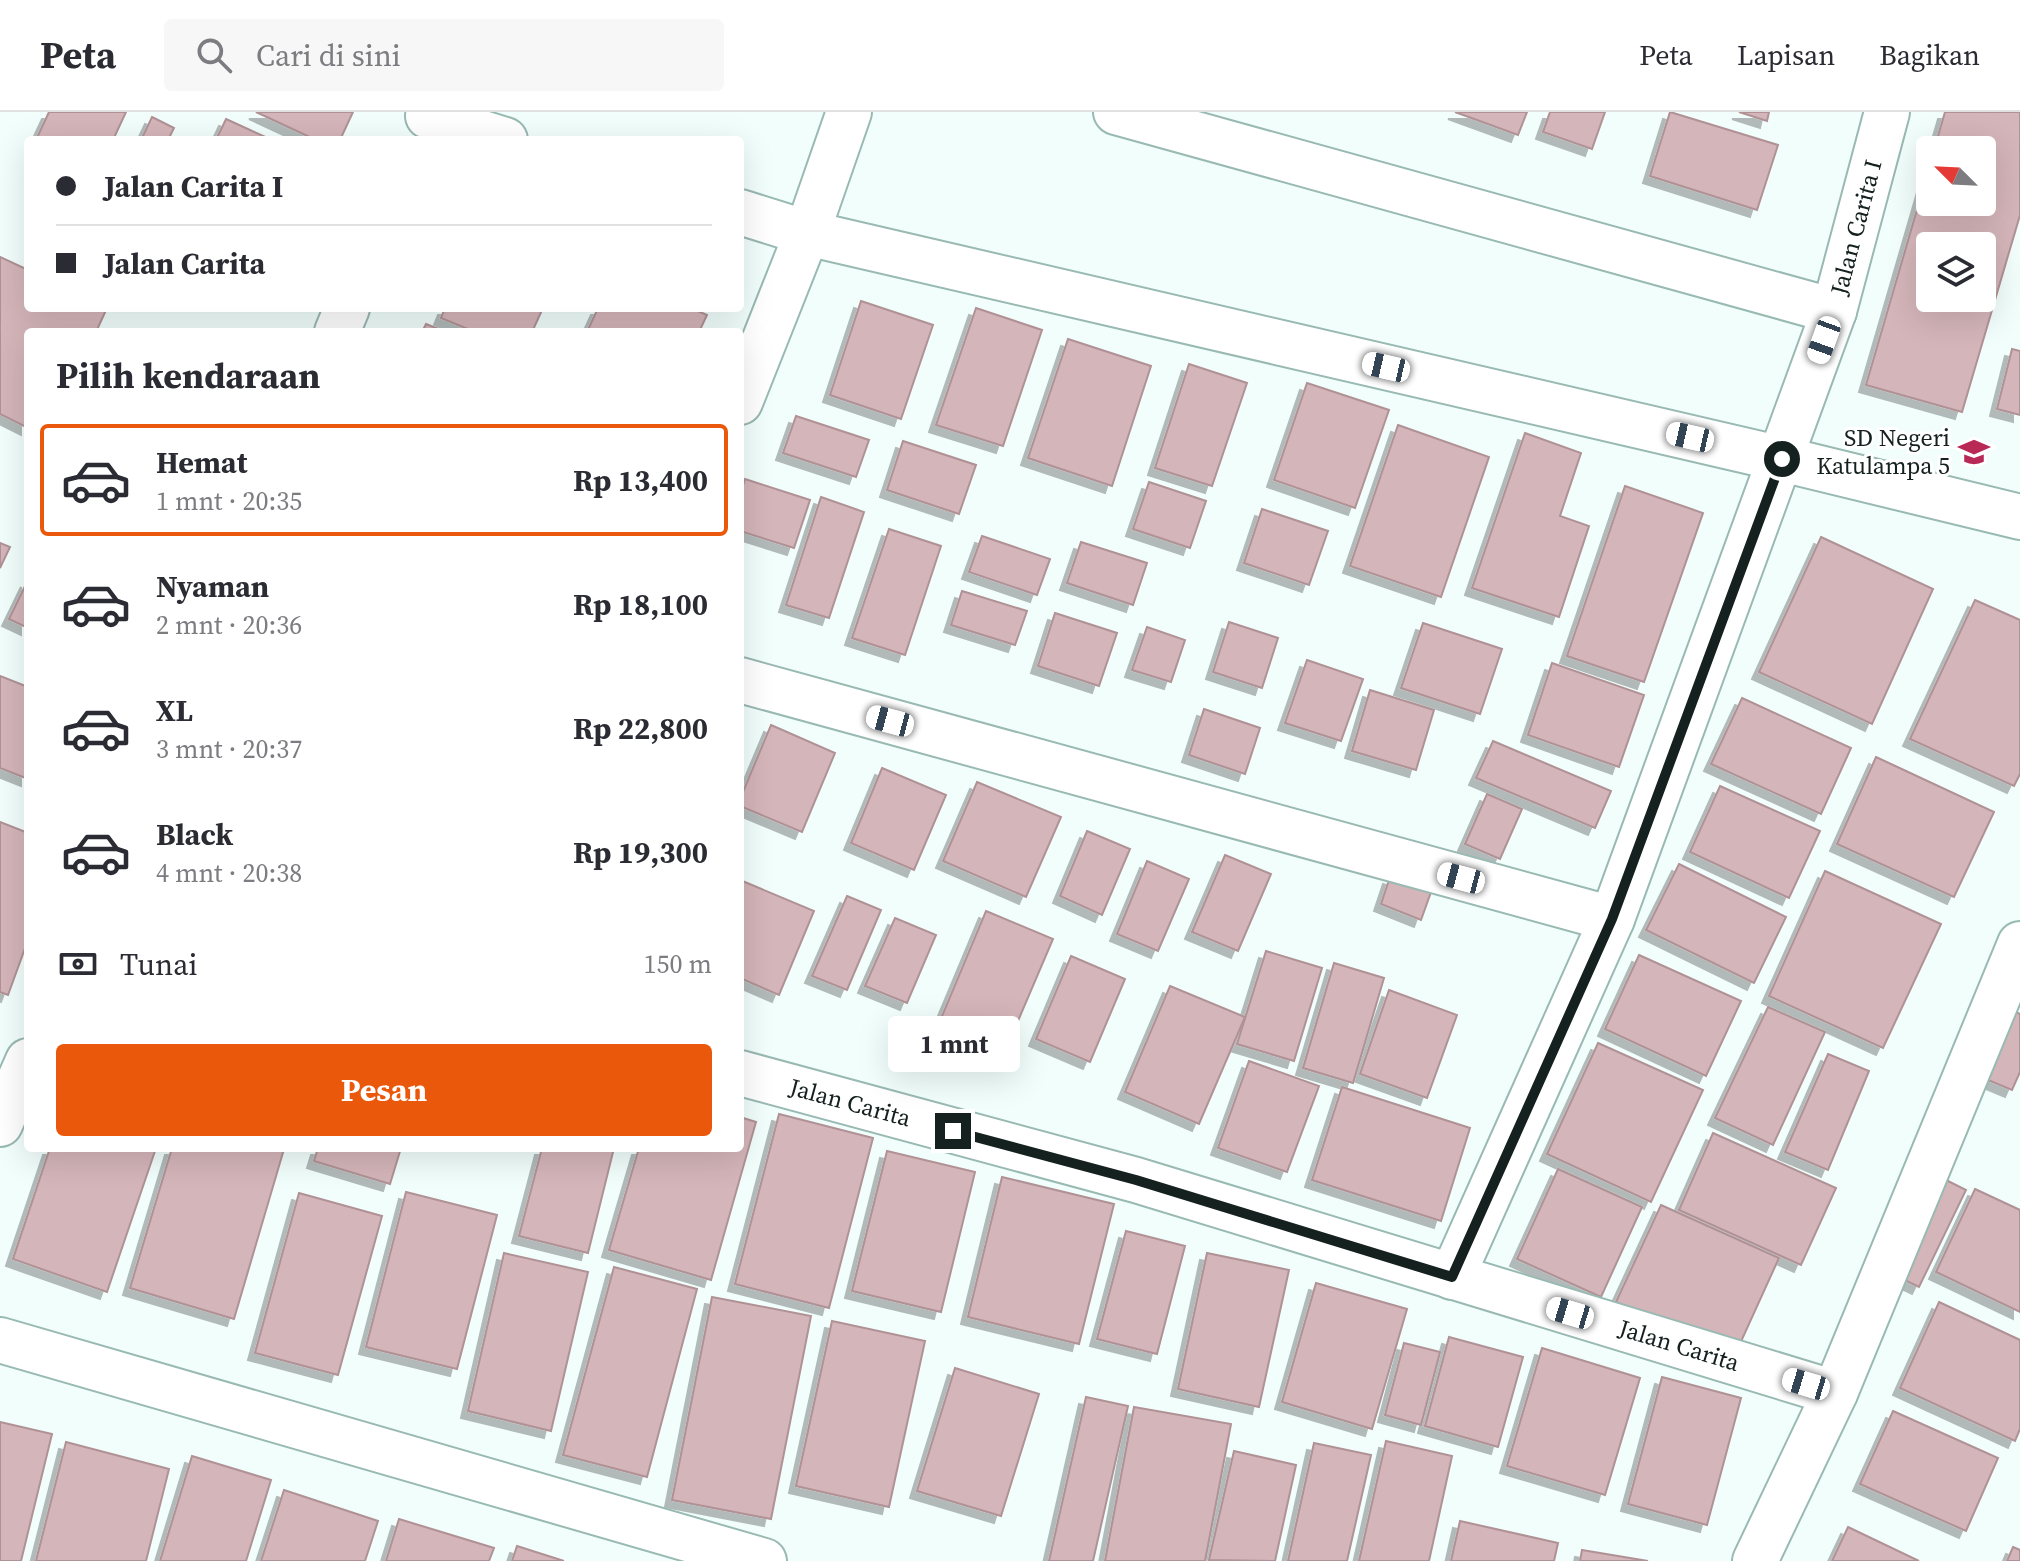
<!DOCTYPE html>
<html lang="id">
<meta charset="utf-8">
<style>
body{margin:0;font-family:"Source Serif 4",serif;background:#f7f7f7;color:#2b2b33;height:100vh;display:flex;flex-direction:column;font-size:30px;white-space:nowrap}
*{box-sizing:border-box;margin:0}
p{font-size:26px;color:#7c7c81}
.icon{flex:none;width:44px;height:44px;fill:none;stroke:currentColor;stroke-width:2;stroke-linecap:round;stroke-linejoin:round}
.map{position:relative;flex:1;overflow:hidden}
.sheet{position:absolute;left:24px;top:216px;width:720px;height:824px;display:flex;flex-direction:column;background:#fff;border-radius:8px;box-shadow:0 8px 32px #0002}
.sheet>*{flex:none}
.hud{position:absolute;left:24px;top:24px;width:720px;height:176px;border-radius:8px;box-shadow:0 8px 32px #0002;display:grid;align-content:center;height:176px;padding:0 32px;background:#fff}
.needle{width:52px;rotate:294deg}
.tools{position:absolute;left:1916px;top:24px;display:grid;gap:16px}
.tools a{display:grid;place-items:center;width:80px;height:80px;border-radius:8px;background:#fff;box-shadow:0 8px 32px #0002;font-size:40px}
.end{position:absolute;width:36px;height:36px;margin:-18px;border:10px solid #15211f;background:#fff;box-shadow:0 0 0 4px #fff}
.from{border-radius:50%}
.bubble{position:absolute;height:56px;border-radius:8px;background:#fff;box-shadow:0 8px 32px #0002;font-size:26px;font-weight:700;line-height:56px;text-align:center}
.car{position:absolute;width:24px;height:48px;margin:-24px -12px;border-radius:10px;box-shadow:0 0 6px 2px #0007;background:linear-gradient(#fff 24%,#345 0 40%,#fff 0 76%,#345 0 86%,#fff 0)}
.hud b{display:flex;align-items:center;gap:28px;height:76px;font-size:30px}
.hud b+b{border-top:2px solid #e1e1e2}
.hud i{width:20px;height:20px;background:#2b2b33}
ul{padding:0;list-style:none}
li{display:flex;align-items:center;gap:24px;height:112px;margin:0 16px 12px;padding:0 16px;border:4px solid transparent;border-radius:8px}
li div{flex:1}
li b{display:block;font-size:30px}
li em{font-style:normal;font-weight:700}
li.current{border-color:#ea580c}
li>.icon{width:72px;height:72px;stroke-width:1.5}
h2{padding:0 32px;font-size:36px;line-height:96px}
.pay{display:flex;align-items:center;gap:20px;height:88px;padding:0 32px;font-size:30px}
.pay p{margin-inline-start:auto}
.primary-button{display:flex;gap:16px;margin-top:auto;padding:16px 32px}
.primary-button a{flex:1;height:92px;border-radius:8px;background:#ea580c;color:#fff;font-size:32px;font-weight:700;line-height:92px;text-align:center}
header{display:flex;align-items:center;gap:48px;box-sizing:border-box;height:112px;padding:0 40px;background:#fff;border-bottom:2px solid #e1e1e2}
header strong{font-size:38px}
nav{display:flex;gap:44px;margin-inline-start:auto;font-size:28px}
.search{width:560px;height:72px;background:#f7f7f7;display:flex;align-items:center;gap:20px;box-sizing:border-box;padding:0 28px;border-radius:8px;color:#7c7c81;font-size:30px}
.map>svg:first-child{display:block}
.building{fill:#d4b5b9;stroke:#b09296;stroke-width:2;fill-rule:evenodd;filter:url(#shadow)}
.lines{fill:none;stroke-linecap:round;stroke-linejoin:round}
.street-casing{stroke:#99b9b3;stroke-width:48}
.street{stroke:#fff;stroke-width:44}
.route{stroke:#15211f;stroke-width:10}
.labels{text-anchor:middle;stroke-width:6;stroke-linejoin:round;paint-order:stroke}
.street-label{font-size:24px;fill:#15211f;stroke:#fff}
.poi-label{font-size:24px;fill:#15211f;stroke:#fff;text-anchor:end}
</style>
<header>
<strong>Peta</strong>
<div class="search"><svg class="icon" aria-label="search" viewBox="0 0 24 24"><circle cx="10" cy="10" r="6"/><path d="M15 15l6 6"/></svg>Cari di sini</div>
<nav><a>Peta</a><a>Lapisan</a><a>Bagikan</a></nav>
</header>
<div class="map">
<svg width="2020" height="1449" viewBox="0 0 2020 1449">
<defs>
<filter id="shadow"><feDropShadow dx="-7" dy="7" stdDeviation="0" flood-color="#0004"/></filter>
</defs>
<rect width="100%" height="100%" fill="#f1fefc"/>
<g class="building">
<path d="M 49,0 L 126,0 L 113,28 L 36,28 Z"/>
<path d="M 256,0 L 353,0 L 340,28 L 316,28 Z"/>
<path d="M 1455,0 L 1527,0 L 1518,23 Z"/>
<path d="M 1550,0 L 1605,0 L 1592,37 L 1543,20 Z"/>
<path d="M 1670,0 L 1778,33 L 1757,98 L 1650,64 Z"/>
<path d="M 1739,0 L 1769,0 L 1767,9 Z"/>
<path d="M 1945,0 L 2020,0 L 2020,103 L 1962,300 L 1866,273 L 1930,53 L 1930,90 L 1982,90 L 1982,38 L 1934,38 ZM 1930,134 L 1982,134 L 1982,186 L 1930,186 Z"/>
<path d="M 152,5 L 174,16 L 168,28 L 141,28 Z"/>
<path d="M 226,7 L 272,28 L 216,28 Z"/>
<path d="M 0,145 L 28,158 L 28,196 L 107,196 L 96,220 L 28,220 L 28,316 L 0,302 Z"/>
<path d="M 861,189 L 933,213 L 901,307 L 830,283 Z"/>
<path d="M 445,196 L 543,196 L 532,220 L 475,220 L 441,206 Z"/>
<path d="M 598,196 L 691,196 L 707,203 L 699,220 L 587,220 Z"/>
<path d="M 976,196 L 1042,218 L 1003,334 L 936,313 Z"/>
<path d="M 426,212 L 446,220 L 422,220 Z"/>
<path d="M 1068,227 L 1151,254 L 1112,374 L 1028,346 Z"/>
<path d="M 2012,237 L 2020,239 L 2020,303 L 1997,297 Z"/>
<path d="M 1189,252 L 1247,271 L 1212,374 L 1155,356 Z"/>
<path d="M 1307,271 L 1389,298 L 1355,396 L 1274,368 Z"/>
<path d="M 796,304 L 869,328 L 856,365 L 783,341 Z"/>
<path d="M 1398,313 L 1489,345 L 1441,485 L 1350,454 Z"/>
<path d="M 1525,321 L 1581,341 L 1560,404 L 1589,414 L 1559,505 L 1472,476 Z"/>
<path d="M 903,329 L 976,353 L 959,402 L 887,378 Z"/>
<path d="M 745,367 L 810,388 L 794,436 L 740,419 L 740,383 Z"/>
<path d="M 1149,370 L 1206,389 L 1190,436 L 1133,417 Z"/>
<path d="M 1625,374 L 1703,401 L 1644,570 L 1567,544 Z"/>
<path d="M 821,385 L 864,400 L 829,506 L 786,493 Z"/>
<path d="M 1262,397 L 1328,419 L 1309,473 L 1244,451 Z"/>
<path d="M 889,417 L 941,434 L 905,543 L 852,526 Z"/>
<path d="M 982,424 L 1050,447 L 1037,483 L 969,460 Z"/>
<path d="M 1821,425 L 1933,477 L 1872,612 L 1759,560 Z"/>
<path d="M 1081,430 L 1147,451 L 1133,493 L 1067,471 Z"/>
<path d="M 0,431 L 10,435 L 0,456 Z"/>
<path d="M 28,468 L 28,516 L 9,507 Z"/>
<path d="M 962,479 L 1027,499 L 1015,533 L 951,513 Z"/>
<path d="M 1975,488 L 2020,508 L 2020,662 L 2014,674 L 1910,627 Z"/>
<path d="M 1055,501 L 1117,521 L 1099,574 L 1038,554 Z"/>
<path d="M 1229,510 L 1278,526 L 1262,576 L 1213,560 Z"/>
<path d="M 1423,511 L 1502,537 L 1480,602 L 1401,576 Z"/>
<path d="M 1147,515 L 1185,528 L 1171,570 L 1132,558 Z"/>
<path d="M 1307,548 L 1363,567 L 1341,629 L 1285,611 Z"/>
<path d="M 1552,551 L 1644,583 L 1619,655 L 1528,623 Z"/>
<path d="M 0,564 L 28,575 L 28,667 L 0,656 Z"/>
<path d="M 1370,578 L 1434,598 L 1416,658 L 1352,639 Z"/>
<path d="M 1742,586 L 1851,636 L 1821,702 L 1711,652 Z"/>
<path d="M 1204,597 L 1260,616 L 1245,662 L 1189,643 Z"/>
<path d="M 771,613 L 835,641 L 802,720 L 740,694 L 740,687 Z"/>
<path d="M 1493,629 L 1611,679 L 1595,716 L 1476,666 Z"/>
<path d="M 1876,645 L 1994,700 L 1954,785 L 1837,732 Z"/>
<path d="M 882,656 L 946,683 L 914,758 L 851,731 Z"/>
<path d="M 977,670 L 1061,705 L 1026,785 L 943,749 Z"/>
<path d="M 1720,674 L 1820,719 L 1789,786 L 1690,740 Z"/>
<path d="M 1487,682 L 1522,697 L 1500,747 L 1465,732 Z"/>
<path d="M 0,710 L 28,721 L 28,828 L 8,883 L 0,880 Z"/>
<path d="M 1087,719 L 1130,737 L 1102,803 L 1060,784 Z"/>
<path d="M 1225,743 L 1271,762 L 1238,839 L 1192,820 Z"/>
<path d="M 1147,749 L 1189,767 L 1158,839 L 1117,822 Z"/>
<path d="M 1679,752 L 1786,805 L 1754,871 L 1646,818 Z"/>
<path d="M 1825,759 L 1941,812 L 1883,936 L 1769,884 Z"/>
<path d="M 1390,765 L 1431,780 L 1421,808 L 1381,792 Z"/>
<path d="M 740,768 L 814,799 L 779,883 L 740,866 Z"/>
<path d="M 847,784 L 881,798 L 847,878 L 812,864 Z"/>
<path d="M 986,799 L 1053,827 L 1006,937 L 940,909 Z"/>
<path d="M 895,806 L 936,823 L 907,891 L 865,874 Z"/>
<path d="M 1266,839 L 1322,856 L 1294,949 L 1237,932 Z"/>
<path d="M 1639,843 L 1741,889 L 1706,964 L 1605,917 Z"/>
<path d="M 1071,844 L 1125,867 L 1090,950 L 1036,927 Z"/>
<path d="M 1334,851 L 1384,866 L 1353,971 L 1303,956 Z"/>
<path d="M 1170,874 L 1245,905 L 1199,1012 L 1125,980 Z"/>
<path d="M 1389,878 L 1457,903 L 1427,986 L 1360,962 Z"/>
<path d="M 1768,895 L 1825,920 L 1773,1033 L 1715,1006 Z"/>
<path d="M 2006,896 L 2020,902 L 2020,960 L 2012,978 L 1976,963 Z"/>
<path d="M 1598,931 L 1703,978 L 1651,1090 L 1547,1042 Z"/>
<path d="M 1828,942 L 1869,959 L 1828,1058 L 1785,1040 Z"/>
<path d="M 1249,949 L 1319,974 L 1287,1060 L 1218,1036 Z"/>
<path d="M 1342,975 L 1470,1016 L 1441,1109 L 1312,1068 Z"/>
<path d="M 779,1002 L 873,1026 L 829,1196 L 735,1172 Z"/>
<path d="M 740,1005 L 756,1010 L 711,1168 L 609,1138 L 639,1036 L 740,1036 Z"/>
<path d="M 1713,1021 L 1836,1076 L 1801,1153 L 1679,1098 Z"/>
<path d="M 50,1036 L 156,1036 L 107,1180 L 13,1147 Z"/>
<path d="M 172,1036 L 284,1037 L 234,1207 L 130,1176 Z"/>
<path d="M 318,1036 L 401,1036 L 390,1072 L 314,1049 Z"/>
<path d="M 542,1036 L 614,1036 L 588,1141 L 519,1124 Z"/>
<path d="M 887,1039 L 975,1060 L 941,1200 L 852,1179 Z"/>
<path d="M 1558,1057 L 1642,1095 L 1601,1185 L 1517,1147 Z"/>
<path d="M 1938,1064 L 1966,1078 L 1919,1175 L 1890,1161 Z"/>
<path d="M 1002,1065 L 1114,1092 L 1079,1232 L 968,1205 Z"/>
<path d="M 1975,1077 L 2020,1098 L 2020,1200 L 1936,1160 Z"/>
<path d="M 406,1080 L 497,1103 L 457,1257 L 366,1235 Z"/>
<path d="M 299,1081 L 382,1104 L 338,1263 L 255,1241 Z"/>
<path d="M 1661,1093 L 1779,1146 L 1734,1245 L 1616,1190 Z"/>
<path d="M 1126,1119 L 1185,1134 L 1157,1242 L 1097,1227 Z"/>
<path d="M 504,1141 L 588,1160 L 551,1319 L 468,1299 Z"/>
<path d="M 1207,1141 L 1289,1158 L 1259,1295 L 1178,1277 Z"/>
<path d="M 614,1155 L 697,1177 L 647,1365 L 563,1343 Z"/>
<path d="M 1316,1171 L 1407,1197 L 1372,1317 L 1282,1290 Z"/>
<path d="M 712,1185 L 811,1204 L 771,1407 L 672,1388 Z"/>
<path d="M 1939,1190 L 2020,1228 L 2020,1317 L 2015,1329 L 1900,1276 Z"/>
<path d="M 832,1209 L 925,1229 L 889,1395 L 796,1374 Z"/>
<path d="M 1449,1225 L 1523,1245 L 1498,1335 L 1425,1314 Z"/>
<path d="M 1404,1231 L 1440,1240 L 1421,1313 L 1385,1303 Z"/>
<path d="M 1542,1236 L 1640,1266 L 1605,1383 L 1507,1354 Z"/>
<path d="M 955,1256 L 1039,1282 L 1001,1404 L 917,1379 Z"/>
<path d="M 1662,1265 L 1741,1286 L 1707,1413 L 1628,1392 Z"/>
<path d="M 1086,1285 L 1128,1294 L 1093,1449 L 1049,1449 Z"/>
<path d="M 1134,1295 L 1231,1312 L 1205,1449 L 1105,1449 Z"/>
<path d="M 1893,1299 L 1998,1346 L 1966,1419 L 1860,1372 Z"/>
<path d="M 0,1310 L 52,1322 L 21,1449 L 0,1449 Z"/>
<path d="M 1386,1329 L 1452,1344 L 1429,1449 L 1359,1449 Z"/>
<path d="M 66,1330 L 169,1357 L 146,1449 L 36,1449 Z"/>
<path d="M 1314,1331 L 1371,1343 L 1347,1449 L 1288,1449 Z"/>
<path d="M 1234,1339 L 1296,1353 L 1275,1449 L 1209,1448 Z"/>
<path d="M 192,1344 L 271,1368 L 246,1449 L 160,1449 Z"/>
<path d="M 284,1378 L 378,1409 L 365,1449 L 261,1449 Z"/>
<path d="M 399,1407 L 494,1436 L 489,1449 L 386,1449 Z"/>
<path d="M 1460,1409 L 1558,1431 L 1554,1449 L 1451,1449 Z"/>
<path d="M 1848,1415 L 1919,1449 L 1832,1449 Z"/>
<path d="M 517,1434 L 564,1449 L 512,1449 Z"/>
<path d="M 2013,1435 L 2020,1438 L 2020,1449 L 2007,1449 Z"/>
<path d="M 1582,1438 L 1648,1449 L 1580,1449 Z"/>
</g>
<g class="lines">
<defs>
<g id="street">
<path d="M 1116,0 L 1834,199"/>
<path d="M 428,4 L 505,28"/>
<path d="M 740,100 L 807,121 L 1782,347 L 2020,405"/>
<path d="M 337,220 L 347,196"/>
<path d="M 740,290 L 807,121 L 849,0"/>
<path d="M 740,568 L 1612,807"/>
<path id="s1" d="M 740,961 L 1136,1068 L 1835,1281"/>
<path d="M 0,1012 L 28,949"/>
<path id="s2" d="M 1452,1165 L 1612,807 L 1834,199 L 1887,0"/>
<path d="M 0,1228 L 764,1449"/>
<path d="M 1755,1449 L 1835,1281 L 2020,832"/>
</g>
</defs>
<use href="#street" class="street-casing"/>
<use href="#street" class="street"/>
</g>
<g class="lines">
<path class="route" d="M 953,1019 L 1136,1068 L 1452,1165 L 1612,807 L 1782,347"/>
</g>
<defs>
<symbol id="school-bare" viewBox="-9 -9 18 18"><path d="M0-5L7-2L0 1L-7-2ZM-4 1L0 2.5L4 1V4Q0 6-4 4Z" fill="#b82956" stroke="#fff" stroke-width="2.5" paint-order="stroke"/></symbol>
</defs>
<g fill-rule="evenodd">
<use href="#school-bare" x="1952" y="318" width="44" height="44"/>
</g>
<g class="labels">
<g class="street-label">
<text dy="8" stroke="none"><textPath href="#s2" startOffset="1126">Jalan Carita I</textPath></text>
<text dy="8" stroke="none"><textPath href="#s1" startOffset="114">Jalan Carita</textPath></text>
<text dy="8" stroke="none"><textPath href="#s1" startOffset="978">Jalan Carita</textPath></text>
</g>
<g class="poi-label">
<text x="1950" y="334">SD Negeri<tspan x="1950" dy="28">Katulampa 5</tspan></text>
</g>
</g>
</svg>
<div class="tools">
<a><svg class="needle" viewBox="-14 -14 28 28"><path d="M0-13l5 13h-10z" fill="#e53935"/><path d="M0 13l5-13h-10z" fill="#7c7c81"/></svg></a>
<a><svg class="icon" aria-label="layers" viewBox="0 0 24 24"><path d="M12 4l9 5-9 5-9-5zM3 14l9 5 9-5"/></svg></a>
</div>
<i class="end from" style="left:1782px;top:347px"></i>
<i class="end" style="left:953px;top:1019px"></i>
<div class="bubble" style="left:888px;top:904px;width:132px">1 mnt</div>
<i class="car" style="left:1824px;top:228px;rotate:200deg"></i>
<i class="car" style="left:1386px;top:255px;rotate:283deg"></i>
<i class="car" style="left:1690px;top:325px;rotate:283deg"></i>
<i class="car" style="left:890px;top:609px;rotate:285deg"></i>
<i class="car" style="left:1461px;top:766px;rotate:285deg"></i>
<i class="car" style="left:1570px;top:1201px;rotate:287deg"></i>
<i class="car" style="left:1806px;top:1272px;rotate:287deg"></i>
<div class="hud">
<b><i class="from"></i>Jalan Carita I</b>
<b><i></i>Jalan Carita</b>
</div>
<section class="sheet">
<h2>Pilih kendaraan</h2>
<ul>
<li class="current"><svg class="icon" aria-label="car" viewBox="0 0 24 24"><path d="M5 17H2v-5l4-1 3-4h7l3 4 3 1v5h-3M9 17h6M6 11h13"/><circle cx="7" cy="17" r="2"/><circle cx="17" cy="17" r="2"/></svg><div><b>Hemat</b><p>1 mnt · 20:35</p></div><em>Rp 13,400</em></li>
<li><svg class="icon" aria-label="car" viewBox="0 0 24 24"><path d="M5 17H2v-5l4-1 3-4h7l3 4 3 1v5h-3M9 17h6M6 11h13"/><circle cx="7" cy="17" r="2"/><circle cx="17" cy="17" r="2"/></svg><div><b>Nyaman</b><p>2 mnt · 20:36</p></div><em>Rp 18,100</em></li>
<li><svg class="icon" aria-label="car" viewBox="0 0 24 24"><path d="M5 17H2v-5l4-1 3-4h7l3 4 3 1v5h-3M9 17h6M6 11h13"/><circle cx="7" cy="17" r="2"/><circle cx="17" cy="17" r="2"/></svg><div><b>XL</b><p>3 mnt · 20:37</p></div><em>Rp 22,800</em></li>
<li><svg class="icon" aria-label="car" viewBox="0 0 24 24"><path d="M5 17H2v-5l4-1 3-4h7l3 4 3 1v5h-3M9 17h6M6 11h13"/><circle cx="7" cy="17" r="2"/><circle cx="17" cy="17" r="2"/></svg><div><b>Black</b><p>4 mnt · 20:38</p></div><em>Rp 19,300</em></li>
</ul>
<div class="pay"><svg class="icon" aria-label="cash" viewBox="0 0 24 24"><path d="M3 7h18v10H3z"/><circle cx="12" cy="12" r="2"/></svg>Tunai<p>150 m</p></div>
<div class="primary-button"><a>Pesan</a></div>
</section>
</div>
